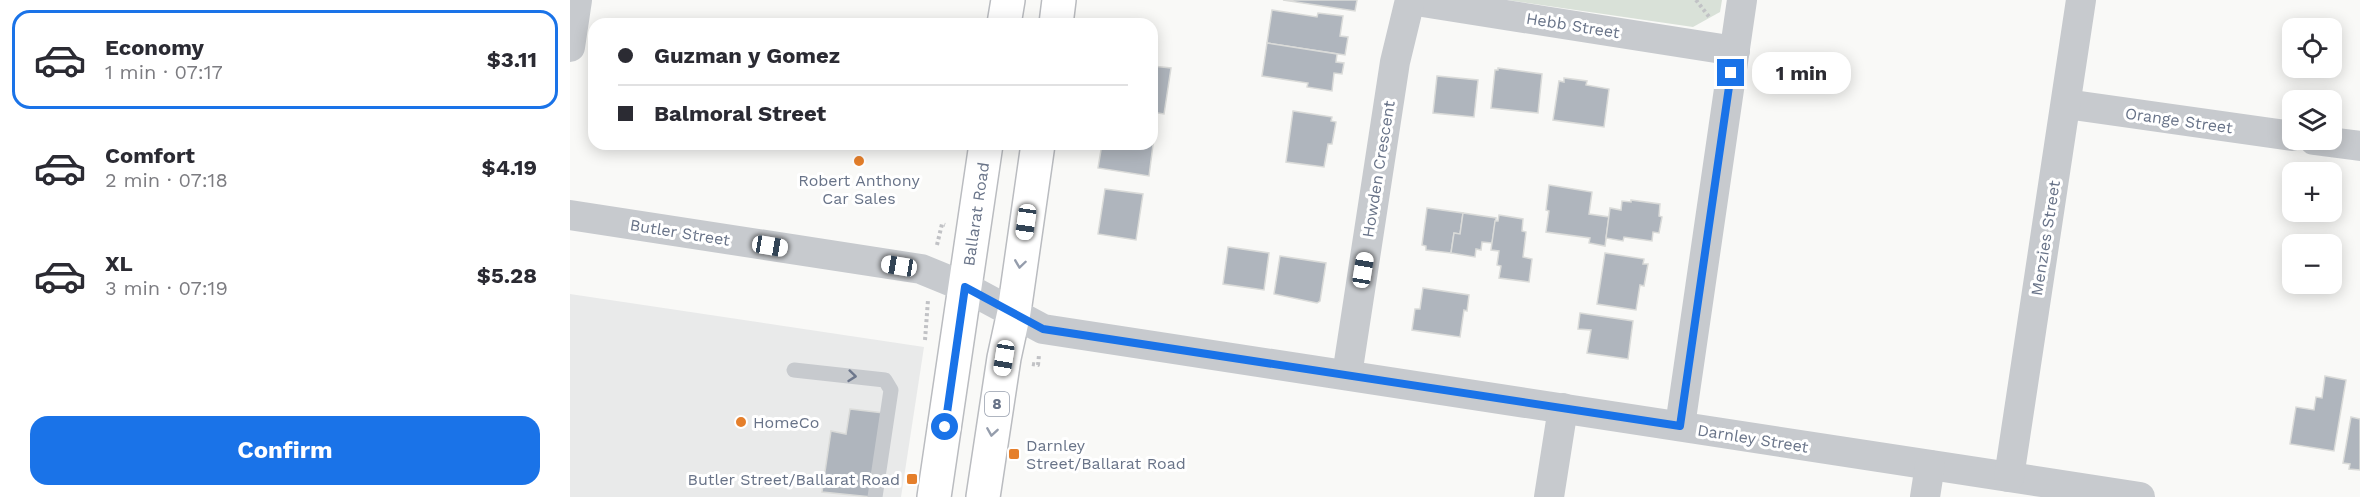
<!DOCTYPE html>
<meta charset="utf-8">
<style>
body{margin:0;font-family:"Work Sans",sans-serif;background:#f2f2f3;color:#2b2b33;height:100vh;display:flex;flex-direction:column;font-size:22px;white-space:nowrap}
*{box-sizing:border-box;margin:0}
p{font-size:20px;color:#7c7c81}
.icon{flex:none;width:33px;height:33px;fill:none;stroke:currentColor;stroke-width:2;stroke-linecap:round;stroke-linejoin:round}
.map{position:relative;flex:1;overflow:hidden}
.side{display:flex;flex-direction:column;background:#fff;width:570px}
.side>*{flex:none}
.guide{position:absolute;left:18px;top:18px;width:570px;height:132px;border-radius:18px;box-shadow:0 3px 15px #0003;display:grid;align-content:center;height:132px;padding:0 30px;background:#fff}
.buttons{position:absolute;left:1712px;top:18px;display:grid;gap:12px}
.buttons a{display:grid;place-items:center;width:60px;height:60px;border-radius:12px;background:#fff;box-shadow:0 3px 15px #0003;font-size:30px}
.end{position:absolute;width:27px;height:27px;margin:-14px;border:8px solid #1a73e8;background:#fff;box-shadow:0 0 0 3px #fff}
.from{border-radius:50%}
.bubble{position:absolute;height:42px;border-radius:18px;background:#fff;box-shadow:0 3px 15px #0003;font-size:20px;font-weight:700;line-height:42px;text-align:center}
.car{position:absolute;width:18px;height:36px;margin:-18px -9px;border-radius:8px;box-shadow:0 0 4px 2px #0007;background:linear-gradient(#fff 24%,#345 0 40%,#fff 0 76%,#345 0 86%,#fff 0)}
.guide b{display:flex;align-items:center;gap:21px;height:57px;font-size:22px}
.guide b+b{border-top:2px solid #e1e1e2}
.guide i{width:15px;height:15px;background:#2b2b33}
ul{padding:10px 0 0;list-style:none}
li{display:flex;align-items:center;gap:18px;height:99px;margin:0 12px 9px;padding:0 18px;border:3px solid transparent;border-radius:18px}
li div{flex:1}
li b{display:block;font-size:22px}
li em{font-style:normal;font-weight:700}
li.current{border-color:#1a73e8}
li>.icon{width:54px;height:54px;stroke-width:1.5}
.primary-button{display:flex;gap:12px;margin-top:auto;padding:12px 30px}
.primary-button a{flex:1;height:69px;border-radius:18px;background:#1a73e8;color:#fff;font-size:24px;font-weight:700;line-height:69px;text-align:center}
main{display:flex;flex:1;min-height:0}
.map>svg:first-child{display:block}
.built{fill:#e9eaea}
.green{fill:#d9e1d8}
.building{fill:#afb5bd;stroke:#dadbd9;stroke-width:1.5}
.lines{fill:none;stroke-linecap:round;stroke-linejoin:round}
.highway-casing{stroke:#babcc0;stroke-width:36}
.path{stroke:#c1c2c5;stroke-width:4;stroke-dasharray:3 3;stroke-linecap:butt}
.lane{stroke:#c7cace;stroke-width:15}
.street{stroke:#c7cace;stroke-width:30}
.highway{stroke:#fff;stroke-width:33}
.oneway{stroke:#959dac}
.oneway2{stroke:#6d778c}
.route{stroke:#1a73e8;stroke-width:8}
.poi-dot{fill:#e57f2b;stroke:#fff;stroke-width:2}
.labels{text-anchor:middle;stroke-width:6;stroke-linejoin:round;paint-order:stroke}
.shield{fill:#fff;stroke:#959dac;stroke-width:1.5}
.shield-label{font-size:15px;font-weight:bold;fill:#687388}
.street-label{font-size:16px;fill:#687388;stroke:#fff}
.poi-label{font-size:16px;fill:#687388;stroke:#fff;text-anchor:start}
</style>
<main>
<section class="side">
<ul>
<li class="current"><svg class="icon" aria-label="car" viewBox="0 0 24 24"><path d="M5 17H2v-5l4-1 3-4h7l3 4 3 1v5h-3M9 17h6M6 11h13"/><circle cx="7" cy="17" r="2"/><circle cx="17" cy="17" r="2"/></svg><div><b>Economy</b><p>1 min · 07:17</p></div><em>$3.11</em></li>
<li><svg class="icon" aria-label="car" viewBox="0 0 24 24"><path d="M5 17H2v-5l4-1 3-4h7l3 4 3 1v5h-3M9 17h6M6 11h13"/><circle cx="7" cy="17" r="2"/><circle cx="17" cy="17" r="2"/></svg><div><b>Comfort</b><p>2 min · 07:18</p></div><em>$4.19</em></li>
<li><svg class="icon" aria-label="car" viewBox="0 0 24 24"><path d="M5 17H2v-5l4-1 3-4h7l3 4 3 1v5h-3M9 17h6M6 11h13"/><circle cx="7" cy="17" r="2"/><circle cx="17" cy="17" r="2"/></svg><div><b>XL</b><p>3 min · 07:19</p></div><em>$5.28</em></li>
</ul>
<div class="primary-button"><a>Confirm</a></div>
</section>
<div class="map">
<svg width="1790" height="497" viewBox="0 0 1790 497">
<rect width="100%" height="100%" fill="#f9f9f7"/>
<path class="built" d="M 0,294 L 354,347 L 331,497 L 0,497 Z"/>
<path class="green" d="M 937,0 L 1152,0 L 1150,12 L 1123,27 Z"/>
<g class="building">
<path d="M 713,0 L 787,0 L 785,11 Z"/>
<path d="M 702,10 L 747,17 L 748,13 L 773,16 L 770,36 L 778,37 L 775,55 L 697,43 Z"/>
<path d="M 697,43 L 767,54 L 766,62 L 774,63 L 772,74 L 764,73 L 762,91 L 737,87 L 738,83 L 692,76 Z"/>
<path d="M 582,66 L 601,68 L 594,114 L 582,112 Z"/>
<path d="M 928,68 L 972,74 L 968,113 L 921,108 L 925,70 L 928,70 Z"/>
<path d="M 867,76 L 908,80 L 904,117 L 863,113 Z"/>
<path d="M 994,78 L 1017,81 L 1016,85 L 1039,89 L 1034,127 L 983,120 L 989,81 L 994,82 Z"/>
<path d="M 723,111 L 762,117 L 761,121 L 766,122 L 762,144 L 758,144 L 754,167 L 716,162 Z"/>
<path d="M 582,137 L 584,137 L 579,176 L 528,168 L 532,144 L 582,144 Z"/>
<path d="M 979,185 L 1022,192 L 1019,214 L 1039,217 L 1035,246 L 1019,243 L 1020,238 L 976,232 L 979,211 L 976,210 Z"/>
<path d="M 535,189 L 573,194 L 566,240 L 528,234 Z"/>
<path d="M 1061,200 L 1090,204 L 1089,216 L 1092,217 L 1089,233 L 1083,232 L 1082,241 L 1054,237 L 1053,241 L 1036,238 L 1040,208 L 1051,210 L 1052,201 L 1061,202 Z"/>
<path d="M 857,208 L 893,213 L 890,234 L 884,233 L 881,253 L 856,250 L 856,246 L 852,245 Z"/>
<path d="M 893,213 L 926,218 L 922,243 L 912,242 L 911,250 L 906,249 L 905,257 L 881,253 L 884,233 L 890,234 Z"/>
<path d="M 929,215 L 953,219 L 952,231 L 956,232 L 953,257 L 962,259 L 959,282 L 929,278 L 931,266 L 927,265 L 929,251 L 921,250 L 925,221 L 928,221 Z"/>
<path d="M 658,247 L 699,253 L 694,290 L 653,284 Z"/>
<path d="M 1035,253 L 1074,259 L 1073,264 L 1078,264 L 1074,286 L 1070,285 L 1066,310 L 1027,304 Z"/>
<path d="M 710,256 L 756,263 L 750,301 L 747,303 L 704,294 Z"/>
<path d="M 853,288 L 899,295 L 897,311 L 894,310 L 890,337 L 842,330 L 845,309 L 850,309 Z"/>
<path d="M 1010,313 L 1063,321 L 1058,359 L 1017,353 L 1021,330 L 1008,329 Z"/>
<path d="M 1755,376 L 1776,380 L 1764,451 L 1720,444 L 1726,407 L 1744,410 L 1746,397 L 1752,398 Z"/>
<path d="M 280,409 L 314,413 L 302,497 L 252,492 L 261,431 L 276,434 Z"/>
<path d="M 1781,417 L 1790,419 L 1790,470 L 1779,469 L 1780,464 L 1773,463 Z"/>
</g>
<g class="lines">
<defs>
<g id="highway">
<path d="M 434,24 L 438,0"/>
<path d="M 486,24 L 489,0"/>
<path id="s1" d="M 364,497 L 416,144"/>
<path d="M 413,497 L 434,358 L 444,312 L 468,144"/>
</g>
</defs>
<use href="#highway" class="highway-casing"/>
<g class="path">
<path d="M 1126,0 L 1140,18"/>
<path d="M 367,245 L 372,224 L 375,225"/>
<path d="M 355,340 L 358,300"/>
<path d="M 462,364 L 468,365 L 469,355"/>
</g>
<path class="lane" d="M 224,370 L 315,380 L 321,390 L 305,497"/>
<g class="street">
<path d="M 840,0 L 1165,51"/>
<path d="M 0,47 L 7,0"/>
<path d="M 1496,104 L 1722,136"/>
<path d="M 1744,140 L 1790,146"/>
<path d="M 0,215 L 351,269 L 395,287 L 473,329 L 1570,497"/>
<path d="M 777,375 L 825,62 L 840,0"/>
<path d="M 1110,426 L 1172,0"/>
<path d="M 1439,477 L 1511,0"/>
<path d="M 979,497 L 993,408"/>
<path d="M 1355,497 L 1360,465"/>
</g>
<use href="#highway" class="highway"/>
</g>
<defs><path id="oneway-chevron" d="M-2-3.5L2.5 0L-2 3.5" fill="none" stroke-width="1.6" stroke-linecap="round" stroke-linejoin="round" transform="scale(1.5)"/></defs>
<g class="oneway">
<use href="#oneway-chevron" transform="translate(450 264) rotate(98)"/>
<use href="#oneway-chevron" transform="translate(422 432) rotate(99)"/>
</g>
<use class="oneway2" href="#oneway-chevron" transform="translate(282 376) rotate(6)"/>
<g class="lines">
<path class="route" d="M 375,427 L 395,287 L 473,329 L 1110,426 L 1161,73"/>
</g>
<g class="poi-dot">
<circle cx="289" cy="161" r="6"/>
<circle cx="171" cy="422" r="6"/>
<rect x="438" y="448" width="12" height="12" rx="3"/>
<rect x="336" y="473" width="12" height="12" rx="3"/>
</g>
<g class="labels">
<rect class="shield" x="415" y="392" width="24" height="24" rx="4.5"/>
<g class="shield-label">
<text x="427" y="409">8</text>
</g>
<g class="street-label">
<text transform="translate(1003 25) rotate(9)" y="6">Hebb Street</text>
<text transform="translate(1609 120) rotate(8)" y="6">Orange Street</text>
<text transform="translate(808 169) rotate(-81)" y="6">Howden Crescent</text>
<text dy="6" stroke="none"><textPath href="#s1" startOffset="286">Ballarat Road</textPath></text>
<text transform="translate(110 232) rotate(9)" y="6">Butler Street</text>
<text transform="translate(1475 238) rotate(-81)" y="6">Menzies Street</text>
<text transform="translate(1183 438) rotate(9)" y="6">Darnley Street</text>
</g>
<g class="poi-label">
<text x="289" y="186" text-anchor="middle">Robert Anthony<tspan x="289" dy="18">Car Sales</tspan></text>
<text x="183" y="428">HomeCo</text>
<text x="456" y="451">Darnley<tspan x="456" dy="18">Street/Ballarat Road</tspan></text>
<text x="330" y="485" text-anchor="end">Butler Street/Ballarat Road</text>
</g>
</g>
</svg>
<div class="buttons">
<a><svg class="icon" aria-label="locate" viewBox="0 0 24 24"><circle cx="12" cy="12" r="6"/><path d="M12 2v4M12 18v4M2 12h4M18 12h4"/></svg></a>
<a><svg class="icon" aria-label="layers" viewBox="0 0 24 24"><path d="M12 4l9 5-9 5-9-5zM3 14l9 5 9-5"/></svg></a>
<a>+</a>
<a>−</a>
</div>
<i class="end from" style="left:375px;top:427px"></i>
<i class="end" style="left:1161px;top:73px"></i>
<div class="bubble" style="left:1182px;top:52px;width:99px">1 min</div>
<i class="car" style="left:456px;top:222px;rotate:188deg"></i>
<i class="car" style="left:200px;top:246px;rotate:99deg"></i>
<i class="car" style="left:329px;top:266px;rotate:279deg"></i>
<i class="car" style="left:793px;top:270px;rotate:9deg"></i>
<i class="car" style="left:434px;top:358px;rotate:189deg"></i>
<div class="guide">
<b><i class="from"></i>Guzman y Gomez</b>
<b><i></i>Balmoral Street</b>
</div>
</div>
</main>
